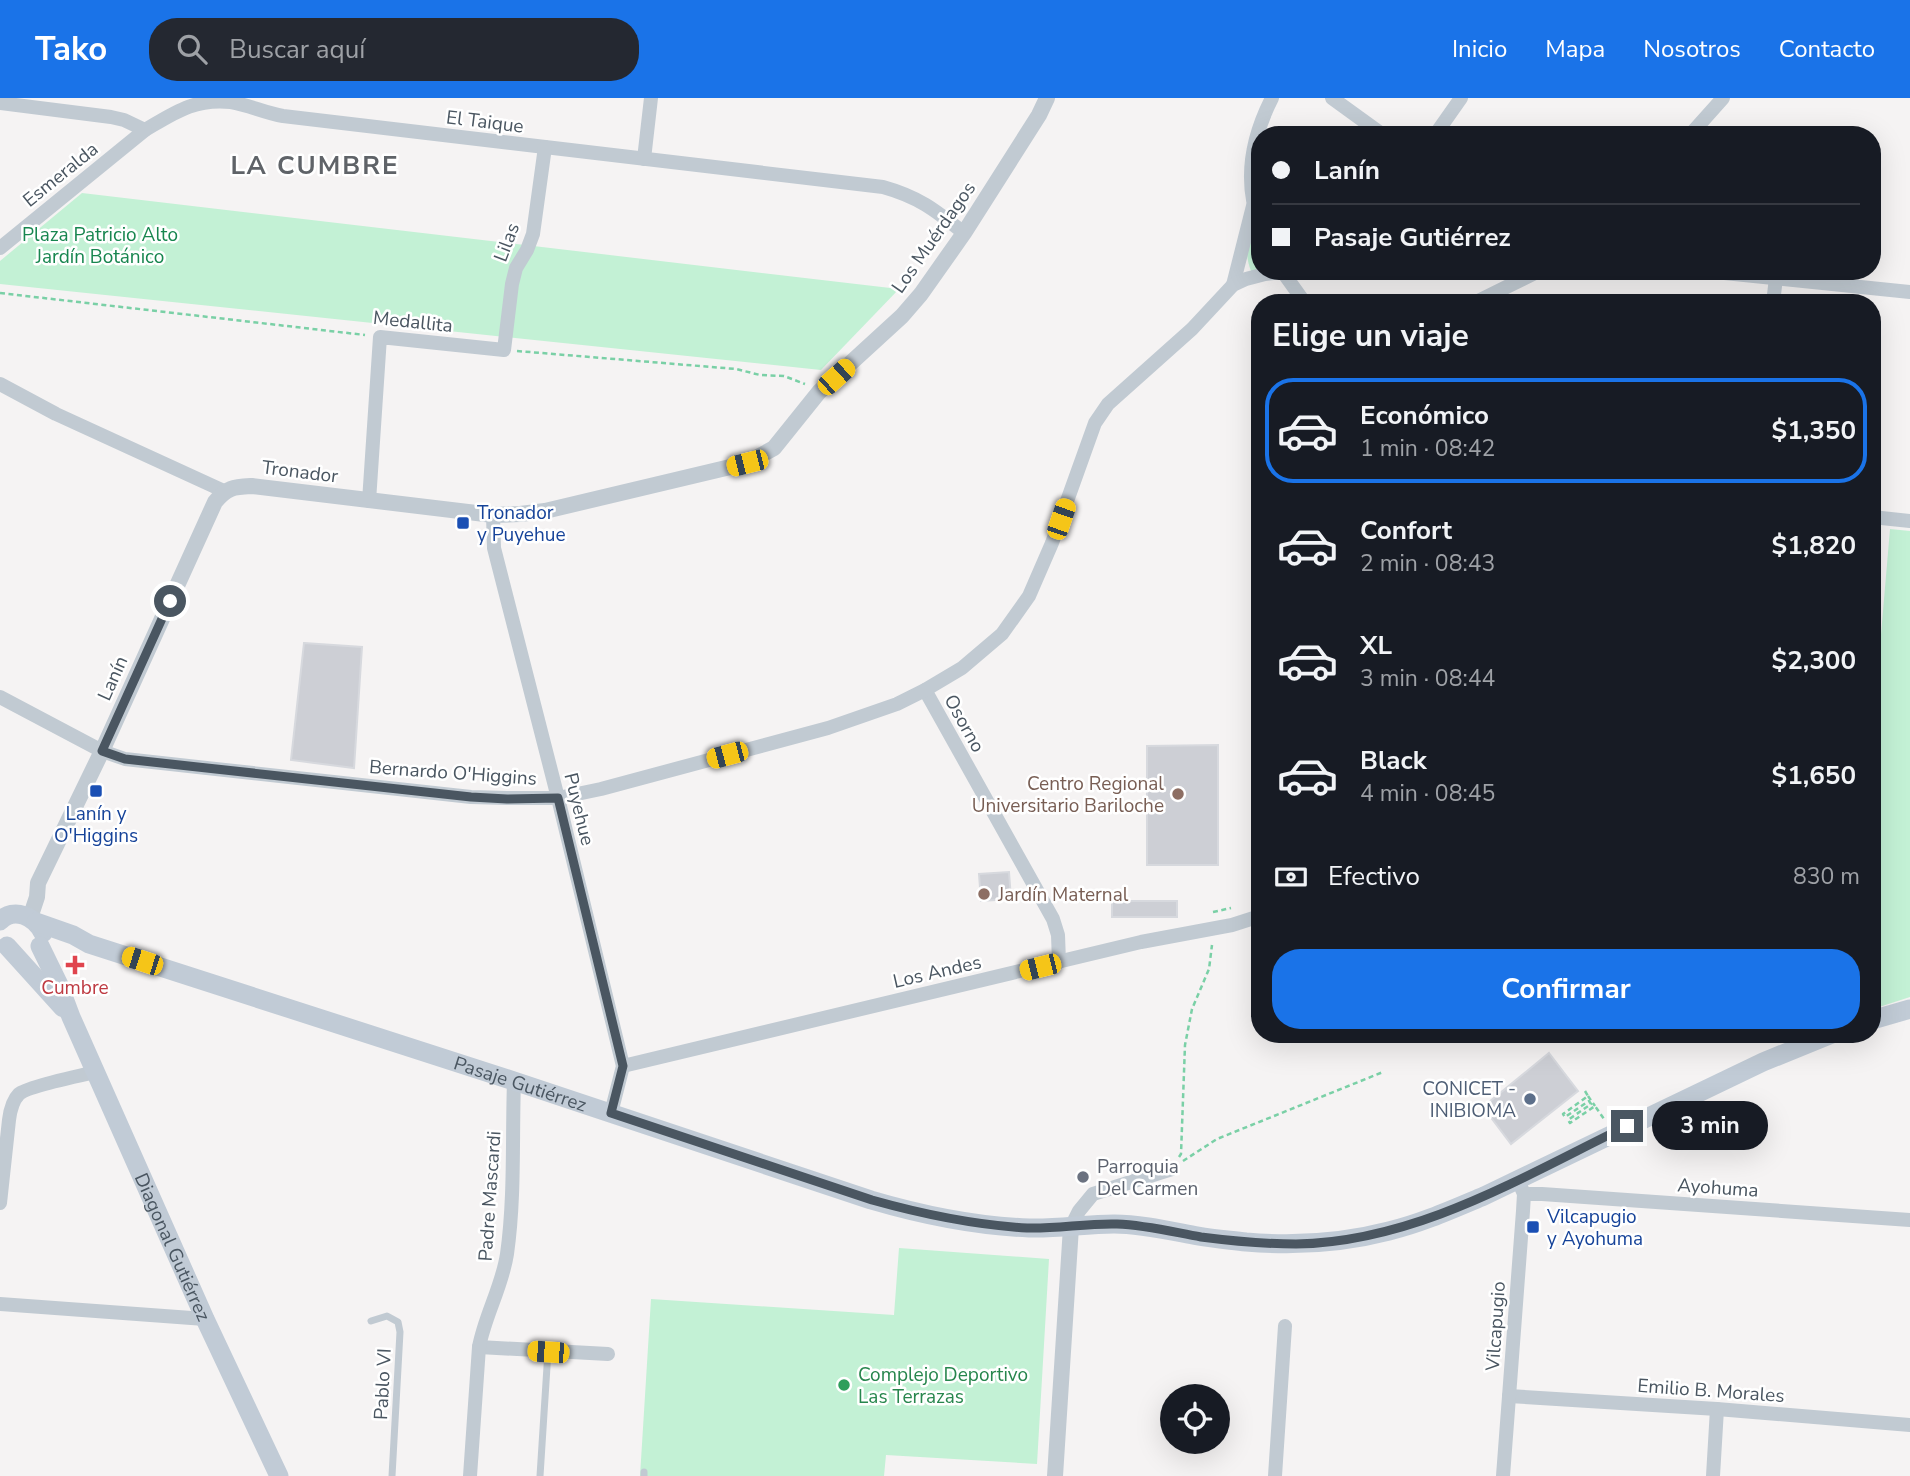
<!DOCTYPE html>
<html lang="es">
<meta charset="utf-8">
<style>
body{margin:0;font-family:"Nunito Sans",sans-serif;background:#242831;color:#f1f3f6;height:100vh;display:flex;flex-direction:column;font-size:26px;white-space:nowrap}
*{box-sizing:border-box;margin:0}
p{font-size:23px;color:#9ea1a6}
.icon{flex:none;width:38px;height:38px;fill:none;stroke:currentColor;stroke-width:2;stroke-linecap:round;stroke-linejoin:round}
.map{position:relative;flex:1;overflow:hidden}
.side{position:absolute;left:1251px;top:196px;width:630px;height:749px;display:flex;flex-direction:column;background:#171b24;border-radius:28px;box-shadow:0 7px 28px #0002}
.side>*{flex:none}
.hud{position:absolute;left:1251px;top:28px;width:630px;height:154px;border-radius:28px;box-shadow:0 7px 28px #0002;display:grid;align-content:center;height:154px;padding:0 21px;background:#171b24}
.fabs{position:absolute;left:1160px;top:1286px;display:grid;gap:14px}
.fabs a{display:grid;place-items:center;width:70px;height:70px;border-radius:50%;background:#171b24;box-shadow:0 7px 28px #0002;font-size:35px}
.end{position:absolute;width:32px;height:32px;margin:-16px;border:9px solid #4a5661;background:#fff;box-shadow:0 0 0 4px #fff}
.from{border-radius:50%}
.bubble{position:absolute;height:49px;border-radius:24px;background:#171b24;box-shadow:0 7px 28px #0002;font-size:23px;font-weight:700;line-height:49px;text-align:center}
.car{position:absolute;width:21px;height:42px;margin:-21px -10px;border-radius:9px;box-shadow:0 0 5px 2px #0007;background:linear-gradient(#f5c518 24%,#345 0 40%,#f5c518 0 76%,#345 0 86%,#f5c518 0)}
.hud b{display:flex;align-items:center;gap:24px;height:66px;font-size:26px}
.hud b+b{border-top:2px solid #363941}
.hud i{width:18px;height:18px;background:#f1f3f6}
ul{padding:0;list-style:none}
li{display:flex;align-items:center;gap:21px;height:105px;margin:0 14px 10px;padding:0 7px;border:4px solid transparent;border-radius:28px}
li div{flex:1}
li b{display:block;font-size:26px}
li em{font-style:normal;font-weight:700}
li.selected{border-color:#1a73e8}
li>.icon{width:63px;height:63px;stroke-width:1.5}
h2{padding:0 21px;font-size:32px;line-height:84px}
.pay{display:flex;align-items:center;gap:18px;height:77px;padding:0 21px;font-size:26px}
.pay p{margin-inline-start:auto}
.primary-button{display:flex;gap:14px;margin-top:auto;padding:14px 21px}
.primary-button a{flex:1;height:80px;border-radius:28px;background:#1a73e8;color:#fff;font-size:28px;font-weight:700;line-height:80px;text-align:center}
header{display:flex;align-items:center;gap:42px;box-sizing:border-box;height:98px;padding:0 35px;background:#1a73e8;color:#fff}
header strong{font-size:33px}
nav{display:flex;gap:38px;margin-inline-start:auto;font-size:24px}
.search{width:490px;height:63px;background:#242831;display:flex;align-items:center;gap:18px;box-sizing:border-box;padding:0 24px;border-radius:28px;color:#9ea1a6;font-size:26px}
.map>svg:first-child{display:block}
.green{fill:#c3f1d5}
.building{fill:#cdcfd5;stroke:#d7d9de;stroke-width:2}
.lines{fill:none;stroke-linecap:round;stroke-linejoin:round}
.path{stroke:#7ad0a6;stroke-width:2.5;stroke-dasharray:5 3.5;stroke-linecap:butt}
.service{stroke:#c1cad2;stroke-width:7}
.minor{stroke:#c1cad2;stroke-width:14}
.tertiary{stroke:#c1cad2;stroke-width:16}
.secondary{stroke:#c1cbd6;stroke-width:19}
.route{stroke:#4a5661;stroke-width:9}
.transit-dot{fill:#1a4fb4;stroke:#fff;stroke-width:2.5}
.education-dot{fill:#8d6e63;stroke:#fff;stroke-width:2.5}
.health-dot{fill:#e0444e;stroke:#fff;stroke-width:2.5}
.service-dot{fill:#5c6f8a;stroke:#fff;stroke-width:2.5}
.worship-dot{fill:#6b7280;stroke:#fff;stroke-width:2.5}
.leisure-dot{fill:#2e9e5b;stroke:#fff;stroke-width:2.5}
.labels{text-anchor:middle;stroke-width:5;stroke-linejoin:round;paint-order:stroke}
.street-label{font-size:19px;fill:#4a5661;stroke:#fff}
.park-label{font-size:19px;fill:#17864f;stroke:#fff}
.transit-label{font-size:19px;fill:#164399;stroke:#fff;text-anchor:start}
.education-label{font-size:19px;fill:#785e54;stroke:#fff;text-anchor:end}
.health-label{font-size:19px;fill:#be3a42;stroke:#fff}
.service-label{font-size:19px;fill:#4e5e75;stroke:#fff;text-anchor:end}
.worship-label{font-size:19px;fill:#5b616d;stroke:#fff;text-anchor:start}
.leisure-label{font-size:19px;fill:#27864d;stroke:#fff;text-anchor:start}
.district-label{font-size:26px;font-weight:bold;letter-spacing:2px;fill:#5f6368;stroke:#fff}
</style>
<header>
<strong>Tako</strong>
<div class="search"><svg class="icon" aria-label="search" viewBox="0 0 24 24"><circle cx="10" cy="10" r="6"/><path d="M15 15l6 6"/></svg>Buscar aquí</div>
<nav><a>Inicio</a><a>Mapa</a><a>Nosotros</a><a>Contacto</a></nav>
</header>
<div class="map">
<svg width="1910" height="1378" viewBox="0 0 1910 1378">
<rect width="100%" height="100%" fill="#f5f3f3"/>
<g class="green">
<path d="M 82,95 L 899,191 L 821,272 L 0,186 L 0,163 Z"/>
<path d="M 1255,134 L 1260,137 L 1260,172 L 1251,173 C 1247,163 1244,145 1251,135 Z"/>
<path d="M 1890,431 L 1910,433 L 1910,899 L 1873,911 L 1872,642 Z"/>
<path d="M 899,1150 L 1049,1161 L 1037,1366 L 886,1357 L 884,1378 L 640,1378 L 651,1201 L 894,1217 Z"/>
</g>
<g class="building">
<path d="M 304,545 L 362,549 L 354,670 L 291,662 Z"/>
<path d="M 1218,647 L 1218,767 L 1147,767 L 1147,648 Z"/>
<path d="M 1009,774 L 1011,801 L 981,803 L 979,776 Z"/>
<rect x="1112" y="803" width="65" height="16"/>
<path d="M 1549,955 L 1578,993 L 1511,1046 L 1483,1009 Z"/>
</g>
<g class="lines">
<g class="path">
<path d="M 0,195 L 365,237"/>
<path d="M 517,253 L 736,271 L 760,277 L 784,278 L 805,286"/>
<path d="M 1213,814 L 1231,810"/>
<path d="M 1585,993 L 1588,998 L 1563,1016 L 1565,1019 L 1589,1003 L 1591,1006 L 1568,1022 L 1570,1025 L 1595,1008 L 1604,1021"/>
<path d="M 1588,998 L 1595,1008"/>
<path d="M 1179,1059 L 1181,1056 L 1185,947 L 1192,911 L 1209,871 L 1212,847"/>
<path d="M 1183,1063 L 1217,1041 L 1383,974"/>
</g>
<g class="service">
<path d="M 371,1223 L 387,1218 L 398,1224 L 400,1234 L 392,1378"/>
<path d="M 540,1378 L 548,1253"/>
<path d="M 644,1378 L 644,1374"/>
</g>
<g class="minor">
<path d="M 1332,0 L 1383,37"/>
<path d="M 0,5 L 111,19 L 124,22 L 145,32 C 174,15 194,0 231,4 C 249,7 265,15 283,18 L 883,89 C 919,99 935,112 964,135"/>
<path d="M 1435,37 L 1461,0"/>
<path d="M 1690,37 L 1723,0"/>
<path d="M 644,61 L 651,0"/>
<path d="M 1260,127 C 1243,83 1251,41 1272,0"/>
<path d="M 0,150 L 145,32"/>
<path d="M 1282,173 L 1305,205"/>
<path d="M 1705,173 L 1910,194"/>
<path d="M 1233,187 L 1253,108"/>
<path d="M 1474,205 L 1539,173"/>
<path d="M 1773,205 L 1776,180"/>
<path d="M 0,286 L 56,316 L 224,393"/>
<path d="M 369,403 L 380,239 L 504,252 L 512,186 L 516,170 L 527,152 L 533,136 L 545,49"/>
<path d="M 493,417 L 494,450 L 558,700 L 623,968 L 611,1015"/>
<path d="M 1872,419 L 1910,423"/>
<path d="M 925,592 L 1053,821 L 1058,837 L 1059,864"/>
<path d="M 0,599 L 102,653 L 125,661 L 471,699 L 507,700 L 558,700 L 601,691 L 828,630 L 897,606 L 925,592 L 962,570 L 1002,536 L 1029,498 L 1052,445 L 1095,325 L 1108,306 L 1192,231 L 1233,187 L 1246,181 L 1265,176 L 1282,174"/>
<path d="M 623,968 L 1141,844 L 1232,827 L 1260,818"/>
<path d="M 1524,1096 L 1542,1096 L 1910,1122"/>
<path d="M 0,1105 L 9,1022 C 10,1014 13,1002 19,996 C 27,989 82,977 96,974"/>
<path d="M 1071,1129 L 1079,1113 L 1093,1096 L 1172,1071"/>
<path d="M 0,1206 L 205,1221"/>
<path d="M 479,1249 L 608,1256"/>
<path d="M 1509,1298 L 1717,1311 L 1910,1327"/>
<path d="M 470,1378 L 479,1249 C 485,1217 502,1189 507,1156 C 515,1099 512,1040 514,983"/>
<path d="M 1275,1378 L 1285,1228"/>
<path d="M 1503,1378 L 1523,1113 L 1524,1096 L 1521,1089"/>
<path d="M 1713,1378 L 1717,1311"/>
</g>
<g class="tertiary">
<path d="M 30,820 L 37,799 L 38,785 L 102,653 L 215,404 C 227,389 234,389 252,388 L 493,417 L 520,416 L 545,413 L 747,365 L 774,350 L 819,294 L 902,218 L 921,196 L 964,135 L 1039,17 L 1047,0"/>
<path d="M 1055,1378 L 1071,1129"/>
</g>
<g class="secondary">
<path d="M 0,823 C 14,808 35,819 43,835"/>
<path id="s1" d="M 36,824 L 73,837 L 89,846 L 514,983 L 871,1102 C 922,1117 976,1128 1029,1130 C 1057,1131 1086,1126 1114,1126 C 1142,1126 1171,1133 1198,1138 C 1214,1141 1230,1142 1246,1144 C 1293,1148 1343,1145 1389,1133 C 1422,1125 1453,1111 1484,1098 L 1763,964 L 1832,936"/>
<path d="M 7,848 L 63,910"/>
<path id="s2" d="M 40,848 L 59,887 L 71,919 L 205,1221 L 279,1378"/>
<path d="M 1872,922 L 1910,911"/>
</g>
</g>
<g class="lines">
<path class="route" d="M 170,503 L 102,653 L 125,661 L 471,699 L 507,701 L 558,700 L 623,968 L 611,1015 L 872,1102 C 922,1116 975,1127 1027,1130 C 1057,1131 1087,1125 1117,1126 C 1146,1127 1173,1134 1201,1139 C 1232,1143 1264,1146 1296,1146 C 1416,1144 1522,1079 1627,1028"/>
</g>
<g class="transit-dot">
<rect x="456" y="418" width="14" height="14" rx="3.5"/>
<rect x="89" y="686" width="14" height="14" rx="3.5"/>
<rect x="1526" y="1122" width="14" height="14" rx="3.5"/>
</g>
<g class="education-dot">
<circle cx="1178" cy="696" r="7"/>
<circle cx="984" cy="796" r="7"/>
</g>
<path class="health-dot" d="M71.5 856.5h7v7h7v7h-7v7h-7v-7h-7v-7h7z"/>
<circle class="service-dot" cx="1530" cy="1001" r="7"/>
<circle class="worship-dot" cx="1083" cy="1079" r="7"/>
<circle class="leisure-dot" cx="844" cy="1287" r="7"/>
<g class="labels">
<g class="street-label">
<text transform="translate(485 23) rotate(7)" y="7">El Taique</text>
<text transform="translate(60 76) rotate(-39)" y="7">Esmeralda</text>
<text transform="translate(933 139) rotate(-55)" y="7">Los Muérdagos</text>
<text transform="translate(506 144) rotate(-69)" y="7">Lilas</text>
<text transform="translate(413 223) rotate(6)" y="7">Medallita</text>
<text transform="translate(300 373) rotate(7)" y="7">Tronador</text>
<text transform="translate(112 580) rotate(-66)" y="7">Lanín</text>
<text transform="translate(965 625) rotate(61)" y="7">Osorno</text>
<text transform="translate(453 674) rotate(4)" y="7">Bernardo O'Higgins</text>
<text transform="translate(580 711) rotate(76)" y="7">Puyehue</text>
<text transform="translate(937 873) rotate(-13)" y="7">Los Andes</text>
<text dy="7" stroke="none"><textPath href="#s1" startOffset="511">Pasaje Gutiérrez</textPath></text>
<text transform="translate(1718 1089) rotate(4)" y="7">Ayohuma</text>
<text transform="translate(489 1098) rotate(-86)" y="7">Padre Mascardi</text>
<text dy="7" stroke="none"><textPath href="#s2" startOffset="329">Diagonal Gutiérrez</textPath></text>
<text transform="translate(1495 1228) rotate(-86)" y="7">Vilcapugio</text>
<text transform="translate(382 1286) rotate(-87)" y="7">Pablo VI</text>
<text transform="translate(1711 1292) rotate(4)" y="7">Emilio B. Morales</text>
</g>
<g class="park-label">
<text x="100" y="143">Plaza Patricio Alto<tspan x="100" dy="22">Jardín Botánico</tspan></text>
</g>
<g class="transit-label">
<text x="477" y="421">Tronador<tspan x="477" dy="22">y Puyehue</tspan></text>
<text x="96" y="722" text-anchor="middle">Lanín y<tspan x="96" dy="22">O'Higgins</tspan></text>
<text x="1547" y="1125">Vilcapugio<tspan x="1547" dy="22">y Ayohuma</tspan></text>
</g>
<g class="education-label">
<text x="1164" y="692">Centro Regional<tspan x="1164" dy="22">Universitario Bariloche</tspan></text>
<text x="998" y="803" text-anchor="start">Jardín Maternal</text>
</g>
<g class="health-label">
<text x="75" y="896">Cumbre</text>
</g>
<g class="service-label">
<text x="1516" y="997">CONICET -<tspan x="1516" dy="22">INIBIOMA</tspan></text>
</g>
<g class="worship-label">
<text x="1097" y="1075">Parroquia<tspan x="1097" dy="22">Del Carmen</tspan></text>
</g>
<g class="leisure-label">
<text x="858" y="1283">Complejo Deportivo<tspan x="858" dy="22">Las Terrazas</tspan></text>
</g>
<g class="district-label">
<text x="315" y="76">LA CUMBRE</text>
</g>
</g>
</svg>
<div class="fabs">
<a><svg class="icon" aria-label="locate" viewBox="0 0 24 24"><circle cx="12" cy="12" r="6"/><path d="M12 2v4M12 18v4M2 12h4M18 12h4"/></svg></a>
</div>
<i class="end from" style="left:170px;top:503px"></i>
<i class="end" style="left:1627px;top:1028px"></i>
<div class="bubble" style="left:1652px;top:1003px;width:116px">3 min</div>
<i class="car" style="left:836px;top:279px;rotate:48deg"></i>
<i class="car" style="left:747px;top:365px;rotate:256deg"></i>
<i class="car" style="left:1061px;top:421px;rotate:19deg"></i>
<i class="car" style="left:727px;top:657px;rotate:255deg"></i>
<i class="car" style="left:142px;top:863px;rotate:288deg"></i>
<i class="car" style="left:1040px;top:869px;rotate:256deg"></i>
<i class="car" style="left:548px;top:1254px;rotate:274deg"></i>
<div class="hud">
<b><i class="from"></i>Lanín</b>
<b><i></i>Pasaje Gutiérrez</b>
</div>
<section class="side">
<h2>Elige un viaje</h2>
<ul>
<li class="selected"><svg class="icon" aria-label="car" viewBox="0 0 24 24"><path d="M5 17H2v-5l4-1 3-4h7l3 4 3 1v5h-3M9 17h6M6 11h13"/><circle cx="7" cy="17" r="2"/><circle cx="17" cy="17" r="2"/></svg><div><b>Económico</b><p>1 min · 08:42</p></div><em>$1,350</em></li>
<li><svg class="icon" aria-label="car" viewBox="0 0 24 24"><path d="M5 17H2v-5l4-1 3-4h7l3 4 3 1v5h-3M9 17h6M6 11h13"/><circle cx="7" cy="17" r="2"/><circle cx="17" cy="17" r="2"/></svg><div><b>Confort</b><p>2 min · 08:43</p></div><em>$1,820</em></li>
<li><svg class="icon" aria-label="car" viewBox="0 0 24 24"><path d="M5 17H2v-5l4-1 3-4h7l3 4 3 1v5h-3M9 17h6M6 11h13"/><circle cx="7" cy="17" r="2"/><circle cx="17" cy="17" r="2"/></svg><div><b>XL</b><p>3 min · 08:44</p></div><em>$2,300</em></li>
<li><svg class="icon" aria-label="car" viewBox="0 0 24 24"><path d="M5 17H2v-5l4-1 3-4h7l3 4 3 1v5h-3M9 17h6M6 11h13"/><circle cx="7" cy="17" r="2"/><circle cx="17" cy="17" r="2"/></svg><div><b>Black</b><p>4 min · 08:45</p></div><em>$1,650</em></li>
</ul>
<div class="pay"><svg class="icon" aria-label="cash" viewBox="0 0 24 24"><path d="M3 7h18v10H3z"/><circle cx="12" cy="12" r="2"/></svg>Efectivo<p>830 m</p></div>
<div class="primary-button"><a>Confirmar</a></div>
</section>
</div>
